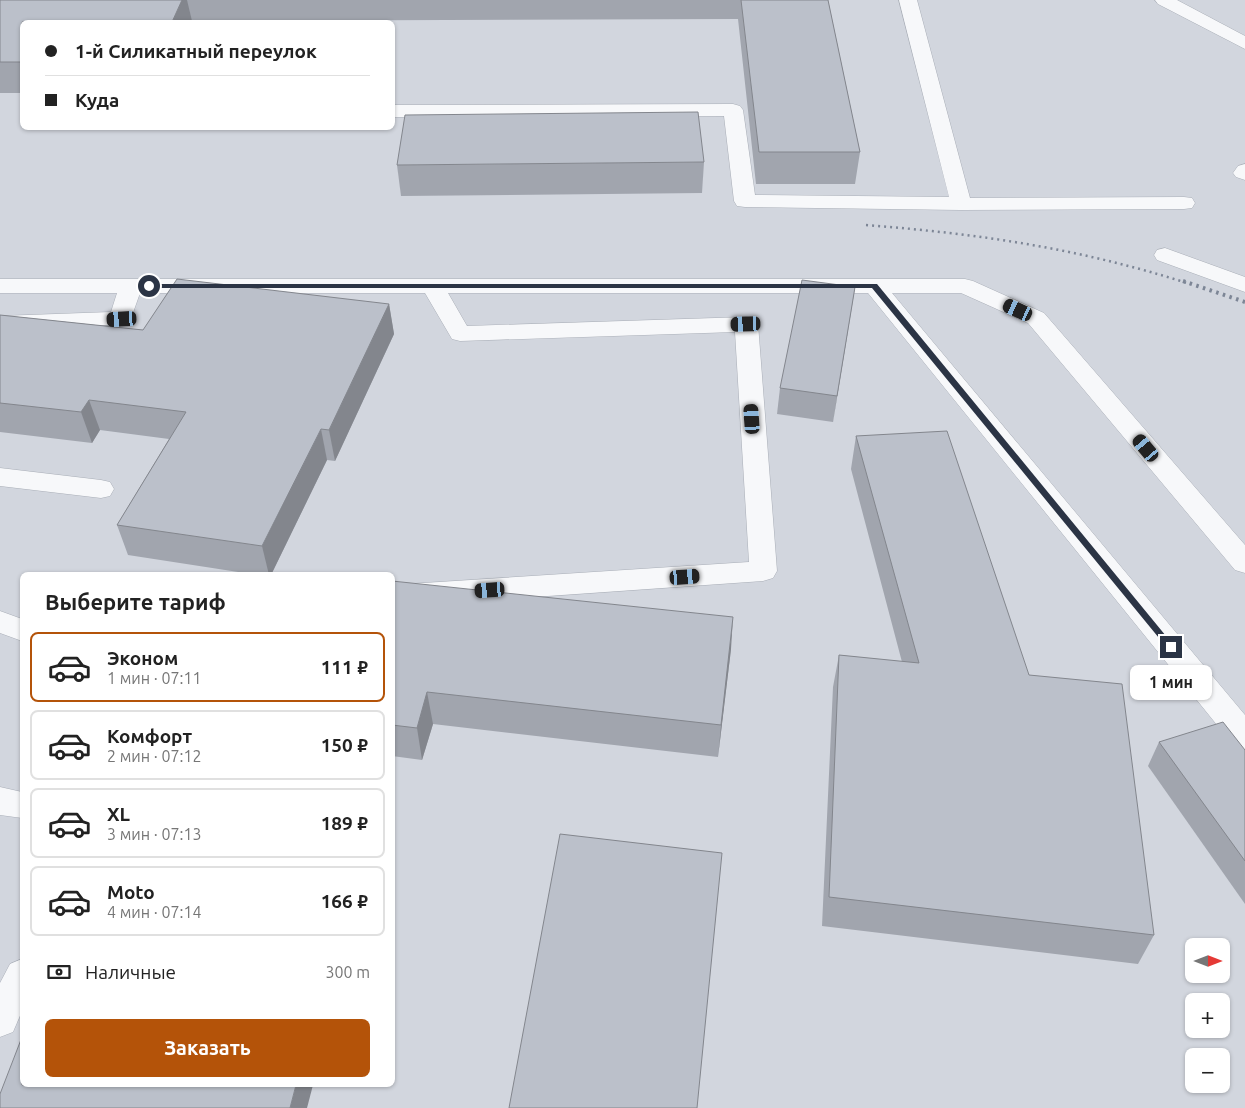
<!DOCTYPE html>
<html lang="ru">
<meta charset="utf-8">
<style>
body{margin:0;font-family:Ubuntu,sans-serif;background:#f6f6f6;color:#222;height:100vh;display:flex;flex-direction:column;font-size:19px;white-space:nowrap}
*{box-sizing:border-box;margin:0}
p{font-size:16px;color:#767676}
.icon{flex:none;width:28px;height:28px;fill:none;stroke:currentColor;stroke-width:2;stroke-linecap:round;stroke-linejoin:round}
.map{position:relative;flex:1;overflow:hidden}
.details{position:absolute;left:20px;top:572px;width:375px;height:515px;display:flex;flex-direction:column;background:#fff;border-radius:8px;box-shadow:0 1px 4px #0004}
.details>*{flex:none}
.banner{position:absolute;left:20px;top:20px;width:375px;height:110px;border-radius:8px;box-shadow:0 1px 4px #0004;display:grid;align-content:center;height:110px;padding:0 25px;background:#fff}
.needle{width:32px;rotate:90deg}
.controls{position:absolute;left:1185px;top:938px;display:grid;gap:10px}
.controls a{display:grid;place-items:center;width:45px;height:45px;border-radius:8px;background:#fff;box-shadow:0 1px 4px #0004;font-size:25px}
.end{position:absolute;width:22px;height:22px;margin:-11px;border:6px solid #2b3445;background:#fff;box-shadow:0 0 0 2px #fff}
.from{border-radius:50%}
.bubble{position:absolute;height:35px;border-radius:8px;background:#fff;box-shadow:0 1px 4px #0004;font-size:16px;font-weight:700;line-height:35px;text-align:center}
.car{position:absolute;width:15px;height:30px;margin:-15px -8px;border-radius:6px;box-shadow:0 0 4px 1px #0007;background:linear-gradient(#222 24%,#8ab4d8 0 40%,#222 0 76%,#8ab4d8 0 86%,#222 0)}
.banner b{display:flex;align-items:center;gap:18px;height:48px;font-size:19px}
.banner b+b{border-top:1px solid #e0e0e0}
.banner i{width:12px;height:12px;background:#222}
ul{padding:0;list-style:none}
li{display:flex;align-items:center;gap:15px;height:70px;margin:0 10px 8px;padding:0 15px;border:2px solid #e0e0e0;border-radius:8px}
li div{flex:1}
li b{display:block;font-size:19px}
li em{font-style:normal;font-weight:700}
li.active{border-color:#b45309}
li>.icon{width:45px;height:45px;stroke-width:1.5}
h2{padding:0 25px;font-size:22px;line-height:60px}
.pay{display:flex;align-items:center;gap:12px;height:55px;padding:0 25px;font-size:19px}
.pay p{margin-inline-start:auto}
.button{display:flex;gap:10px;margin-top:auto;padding:10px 25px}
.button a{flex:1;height:58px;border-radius:8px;background:#b45309;color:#fff;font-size:20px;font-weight:700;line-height:58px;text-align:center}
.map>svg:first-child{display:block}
.built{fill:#d2d6de;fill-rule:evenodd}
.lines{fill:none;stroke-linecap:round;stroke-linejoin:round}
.minor-casing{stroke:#a9aeb7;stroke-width:1}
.minor{fill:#f7f8fa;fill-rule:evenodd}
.rail-far1{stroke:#7d8696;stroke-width:2.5;stroke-dasharray:2 4;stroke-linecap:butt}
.rail{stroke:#7d8696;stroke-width:4;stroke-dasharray:2.5 4.5;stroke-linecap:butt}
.wall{fill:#a1a5ae}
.shaded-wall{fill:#83868d}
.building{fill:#bbc0ca;stroke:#83868d}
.route{fill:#2b3445}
</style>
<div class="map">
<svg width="1245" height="1108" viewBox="0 0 1245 1108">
<rect width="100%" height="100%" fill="#e4e7ec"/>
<path class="built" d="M 0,0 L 1245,0 L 1245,1108 L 0,1108 ZM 22,22 L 392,22 L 392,128 L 22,128 ZM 22,575 L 392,575 L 392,1085 L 22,1085 ZM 1194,946 L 1221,946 L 1221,974 L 1194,974 ZM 1194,1001 L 1221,1001 L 1221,1029 L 1194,1029 ZM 1194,1056 L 1221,1056 L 1221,1084 L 1194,1084 Z"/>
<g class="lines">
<defs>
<g id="minor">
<path d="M 899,0 L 917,0 L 970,198 L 1184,197 L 1192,198 L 1195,203 L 1192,208 L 1184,209 L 961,210 L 745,207 L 737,206 L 734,201 L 724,116 L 392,117 L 392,105 L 733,104 L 740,106 L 743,110 L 755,195 L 949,197 Z"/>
<path d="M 1155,0 L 1177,0 L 1245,36 L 1245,49 L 1158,4 Z"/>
<path d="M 1245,164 L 1245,180 L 1236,177 L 1233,173 L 1238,166 Z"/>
<path d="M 1165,248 L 1245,277 L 1245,292 L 1157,260 L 1154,255 L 1157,250 Z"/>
<path d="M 0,279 L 965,279 L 973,281 L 1044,313 L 1245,545 L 1245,573 L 1235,570 L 1028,323 L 961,293 L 892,293 L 1245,715 L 1245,750 L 1234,746 L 868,293 L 448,293 L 467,326 L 746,317 L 754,319 L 758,324 L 777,571 L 773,578 L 763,581 L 392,607 L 392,585 L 749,562 L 735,332 L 460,341 L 452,339 L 425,293 L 140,293 L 129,324 L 0,330 L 0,316 L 111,312 L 117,293 L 0,293 Z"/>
<path d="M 0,468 L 101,480 L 110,482 L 114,489 L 110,496 L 101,498 L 0,486 Z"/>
<path d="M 0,611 L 22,619 L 22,641 L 0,633 Z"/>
<path d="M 0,787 L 22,792 L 22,818 L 0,815 Z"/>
<path d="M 22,959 L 22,1011 L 13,1032 L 0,1037 L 0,983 L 10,964 Z"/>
</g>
</defs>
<use href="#minor" class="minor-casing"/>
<use href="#minor" class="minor"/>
<path class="rail-far1" d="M 866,225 C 980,234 1077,248 1187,283"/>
<path class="rail" d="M 1183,281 L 1245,302"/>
</g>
<g class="wall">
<path d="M 0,0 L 828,0 L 860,152 L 855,184 L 756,184 L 738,19 L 192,21 L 22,22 L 22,93 L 0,93 Z"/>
<path d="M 704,162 L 702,193 L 401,196 L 397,165 Z"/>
<path d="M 855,287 L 833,422 L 777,414 L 780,388 Z"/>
<path d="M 389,304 L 394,334 L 335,461 L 327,460 L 271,575 L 258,575 L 128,555 L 117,525 L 169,439 L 100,430 L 92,443 L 0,432 L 0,315 L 143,330 Z"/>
<path d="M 856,436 L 1029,675 L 1154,935 L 1138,964 L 822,926 L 833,687 L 839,655 L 902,662 L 851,469 Z"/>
<path d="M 392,581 L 731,649 L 718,757 L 433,724 L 422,760 L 392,756 Z"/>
<path d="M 1159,742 L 1245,750 L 1245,904 L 1148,766 Z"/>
</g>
<g class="shaded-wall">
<path d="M 182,0 L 187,0 L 192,21 L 192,22 L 172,22 Z"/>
<path d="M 855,287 L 851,312 L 833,422 L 837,396 Z"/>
<path d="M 389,304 L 394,334 L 335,461 L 329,430 Z"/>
<path d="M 89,400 L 100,430 L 92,443 L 81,412 Z"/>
<path d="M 321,429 L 327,460 L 271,575 L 269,575 L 262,546 Z"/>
<path d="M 733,617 L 731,649 L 718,757 L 721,725 Z"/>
<path d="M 427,692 L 433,724 L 422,760 L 417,728 Z"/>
<path d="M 296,1085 L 313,1085 L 307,1108 L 290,1108 Z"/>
</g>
<g class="building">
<path d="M 0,0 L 182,0 L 172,22 L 22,22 L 22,62 L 0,62 Z"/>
<path d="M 741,0 L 828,0 L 860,152 L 759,152 Z"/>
<path d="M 698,112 L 704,162 L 397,165 L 405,115 Z"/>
<path d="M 177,279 L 389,304 L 329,430 L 321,429 L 262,546 L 117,525 L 186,412 L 89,400 L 81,412 L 0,403 L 0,315 L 143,330 Z"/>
<path d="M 802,280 L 855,287 L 837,396 L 780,388 Z"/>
<path d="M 947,431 L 1029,675 L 1122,684 L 1154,935 L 829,897 L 839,655 L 919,663 L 856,436 Z"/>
<path d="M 392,581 L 733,617 L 721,725 L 427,692 L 417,728 L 392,725 Z"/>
<path d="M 1223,722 L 1245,750 L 1245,861 L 1159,742 Z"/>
<path d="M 560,834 L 722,853 L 697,1108 L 509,1108 Z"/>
<path d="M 22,1037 L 22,1085 L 296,1085 L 290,1108 L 0,1108 L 0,1094 Z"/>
</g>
<path class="route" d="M 146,284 L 877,284 L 1175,647 L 1174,649 L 1168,649 L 872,288 L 149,288 Z"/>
</svg>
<div class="controls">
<a><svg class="needle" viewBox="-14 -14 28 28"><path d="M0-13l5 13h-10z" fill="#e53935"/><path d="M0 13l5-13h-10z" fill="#767676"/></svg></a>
<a>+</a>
<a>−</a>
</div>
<i class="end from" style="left:149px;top:286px"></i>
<i class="end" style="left:1171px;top:647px"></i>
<div class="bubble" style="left:1130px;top:665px;width:82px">1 мин</div>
<i class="car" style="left:1018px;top:310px;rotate:295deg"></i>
<i class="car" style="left:122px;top:319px;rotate:267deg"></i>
<i class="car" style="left:746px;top:324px;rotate:268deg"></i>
<i class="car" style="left:752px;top:419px;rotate:356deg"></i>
<i class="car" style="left:1146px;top:448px;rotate:320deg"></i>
<i class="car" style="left:685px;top:577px;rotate:86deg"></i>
<i class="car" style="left:490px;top:590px;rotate:266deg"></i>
<div class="banner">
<b><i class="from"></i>1-й Силикатный переулок</b>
<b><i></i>Куда</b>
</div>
<section class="details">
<h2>Выберите тариф</h2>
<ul>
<li class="active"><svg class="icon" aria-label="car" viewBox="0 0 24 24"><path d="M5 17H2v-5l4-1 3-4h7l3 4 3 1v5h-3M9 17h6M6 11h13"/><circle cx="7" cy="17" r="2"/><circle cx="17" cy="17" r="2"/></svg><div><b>Эконом</b><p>1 мин · 07:11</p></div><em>111 ₽</em></li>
<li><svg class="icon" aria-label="car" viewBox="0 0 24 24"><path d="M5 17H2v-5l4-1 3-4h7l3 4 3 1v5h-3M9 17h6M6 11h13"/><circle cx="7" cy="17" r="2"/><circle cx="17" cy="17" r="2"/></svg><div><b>Комфорт</b><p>2 мин · 07:12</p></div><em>150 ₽</em></li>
<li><svg class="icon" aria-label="car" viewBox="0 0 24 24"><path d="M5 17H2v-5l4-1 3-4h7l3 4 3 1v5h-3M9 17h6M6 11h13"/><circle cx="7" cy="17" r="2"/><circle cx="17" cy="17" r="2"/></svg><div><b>XL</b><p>3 мин · 07:13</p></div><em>189 ₽</em></li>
<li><svg class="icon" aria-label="car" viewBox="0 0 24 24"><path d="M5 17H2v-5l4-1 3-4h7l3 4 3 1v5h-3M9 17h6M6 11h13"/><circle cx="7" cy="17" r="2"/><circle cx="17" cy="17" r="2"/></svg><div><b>Moto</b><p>4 мин · 07:14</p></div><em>166 ₽</em></li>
</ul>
<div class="pay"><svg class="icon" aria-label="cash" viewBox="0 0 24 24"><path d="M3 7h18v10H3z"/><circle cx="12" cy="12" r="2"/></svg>Наличные<p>300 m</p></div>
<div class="button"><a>Заказать</a></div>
</section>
</div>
